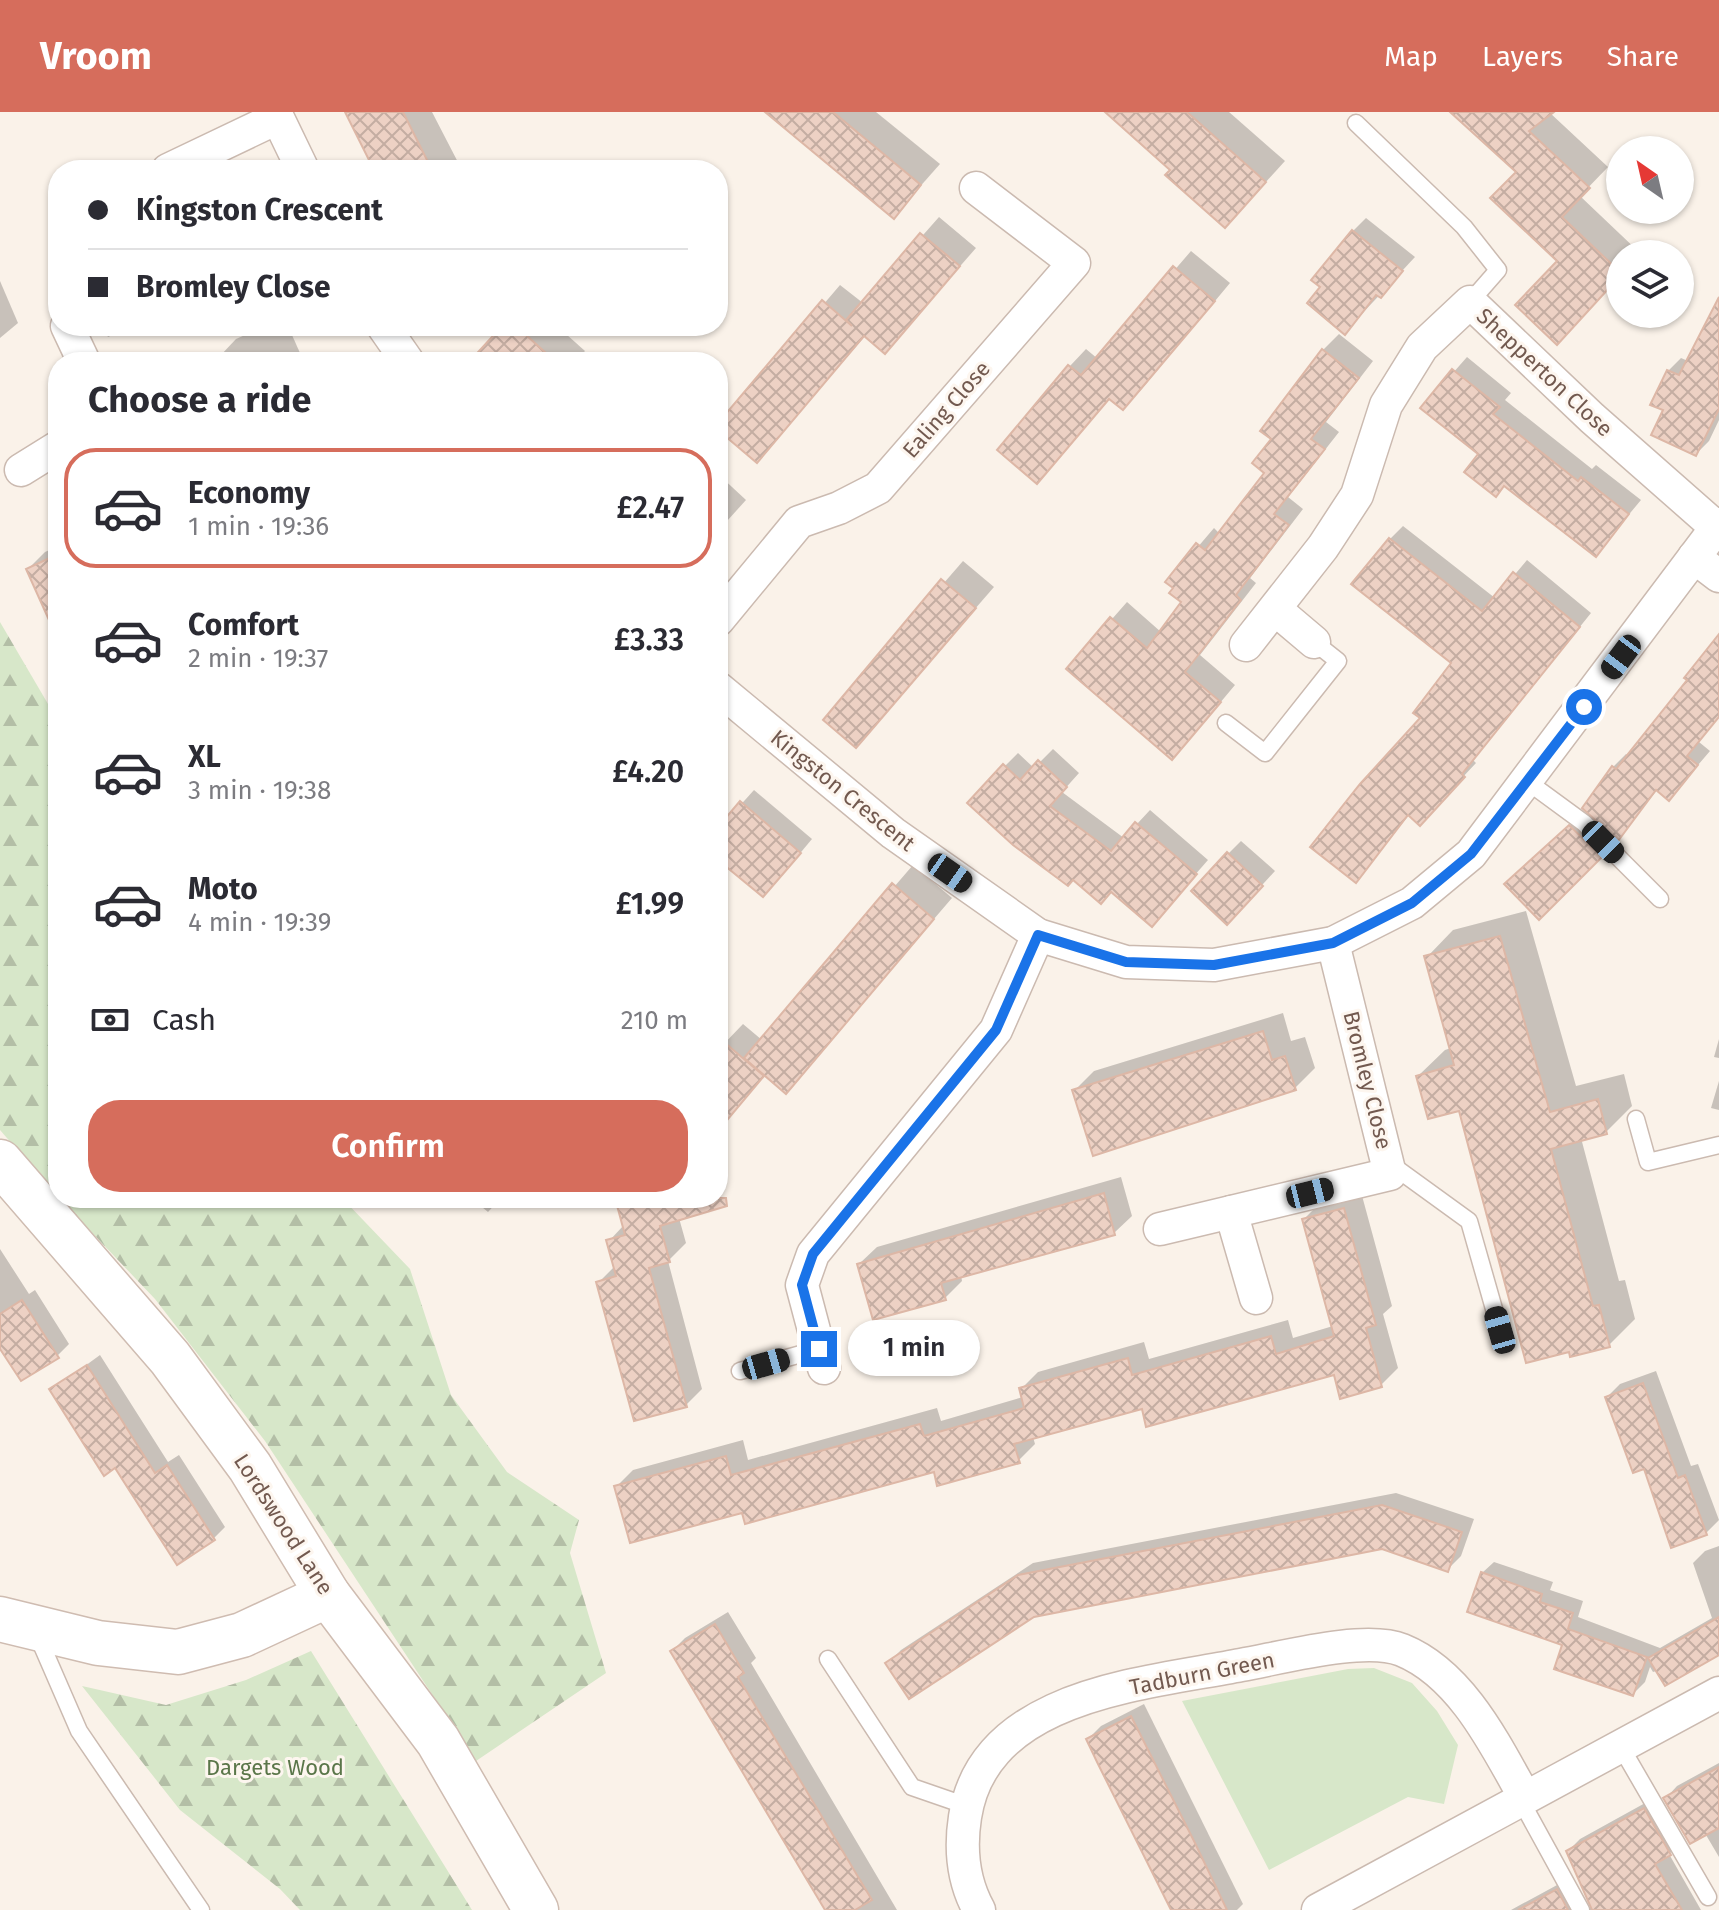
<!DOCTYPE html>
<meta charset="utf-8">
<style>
body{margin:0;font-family:"Fira Sans",sans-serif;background:#f7f7f7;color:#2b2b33;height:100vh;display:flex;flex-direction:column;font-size:30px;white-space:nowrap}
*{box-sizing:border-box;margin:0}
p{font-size:26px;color:#7c7c81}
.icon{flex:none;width:44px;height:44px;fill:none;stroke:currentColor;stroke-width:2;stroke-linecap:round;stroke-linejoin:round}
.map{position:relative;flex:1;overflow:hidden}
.drawer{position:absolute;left:48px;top:240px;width:680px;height:856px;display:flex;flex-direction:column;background:#fff;border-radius:32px;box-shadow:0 2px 6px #0004}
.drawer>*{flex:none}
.top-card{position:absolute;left:48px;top:48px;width:680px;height:176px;border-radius:32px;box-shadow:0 2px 6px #0004;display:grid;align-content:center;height:176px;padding:0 40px;background:#fff}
.needle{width:52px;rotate:326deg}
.tools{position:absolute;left:1606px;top:24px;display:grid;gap:16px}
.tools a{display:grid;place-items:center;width:88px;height:88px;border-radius:50%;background:#fff;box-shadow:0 2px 6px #0004;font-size:40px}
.end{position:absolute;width:36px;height:36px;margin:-18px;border:10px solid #1a73e8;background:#fff;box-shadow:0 0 0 4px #fff}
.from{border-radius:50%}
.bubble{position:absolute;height:56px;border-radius:28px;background:#fff;box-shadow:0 2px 6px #0004;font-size:26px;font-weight:600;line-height:56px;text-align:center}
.car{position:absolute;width:24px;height:48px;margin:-24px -12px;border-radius:10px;box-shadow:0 0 6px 2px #0007;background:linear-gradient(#222 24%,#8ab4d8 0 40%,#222 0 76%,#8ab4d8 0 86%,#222 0)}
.top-card b{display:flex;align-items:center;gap:28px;height:76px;font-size:30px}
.top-card b+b{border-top:2px solid #e1e1e2}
.top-card i{width:20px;height:20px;background:#2b2b33}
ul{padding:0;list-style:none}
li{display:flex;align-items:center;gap:24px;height:120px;margin:0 16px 12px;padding:0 24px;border:4px solid transparent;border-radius:32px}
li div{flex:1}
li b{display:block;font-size:30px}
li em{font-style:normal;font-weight:600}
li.current{border-color:#d66d5c}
li>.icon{width:72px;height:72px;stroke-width:1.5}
h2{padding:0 40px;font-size:36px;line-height:96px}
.pay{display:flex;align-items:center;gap:20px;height:88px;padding:0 40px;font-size:30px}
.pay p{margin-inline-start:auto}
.button{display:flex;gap:16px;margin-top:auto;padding:16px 40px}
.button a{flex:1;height:92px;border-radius:32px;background:#d66d5c;color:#fff;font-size:32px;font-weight:600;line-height:92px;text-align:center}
header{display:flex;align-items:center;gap:48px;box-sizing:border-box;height:112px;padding:0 40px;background:#d66d5c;color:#fff}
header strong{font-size:38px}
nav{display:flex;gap:44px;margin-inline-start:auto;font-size:28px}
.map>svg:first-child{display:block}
.green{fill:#d7e7c9}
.forest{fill:url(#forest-firs)}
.shadow{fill:#0003}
.building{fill:url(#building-cross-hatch);stroke:#ddb7a6;stroke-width:2}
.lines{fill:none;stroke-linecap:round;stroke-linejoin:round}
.lane-casing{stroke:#cbbab0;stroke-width:19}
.street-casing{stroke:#cbbab0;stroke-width:35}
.secondary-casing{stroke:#cfbcb1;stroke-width:47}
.lane{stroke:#fff;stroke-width:16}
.street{stroke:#fff;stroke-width:32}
.secondary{stroke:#fff;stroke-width:44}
.route{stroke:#1a73e8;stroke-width:10}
.labels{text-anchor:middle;stroke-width:6;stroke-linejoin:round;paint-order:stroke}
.street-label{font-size:22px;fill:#72594f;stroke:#fdf6ef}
.park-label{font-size:22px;fill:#5a7649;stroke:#fdf6ef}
</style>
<header>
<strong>Vroom</strong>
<nav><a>Map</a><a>Layers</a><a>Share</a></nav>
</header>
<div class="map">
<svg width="1719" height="1798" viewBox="0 0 1719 1798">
<defs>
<pattern id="forest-firs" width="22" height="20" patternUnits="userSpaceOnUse" patternTransform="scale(2)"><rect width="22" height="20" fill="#d7e7c9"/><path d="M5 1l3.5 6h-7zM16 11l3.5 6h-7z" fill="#b3bea6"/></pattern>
<pattern id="building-cross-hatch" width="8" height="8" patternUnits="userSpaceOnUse" patternTransform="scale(2)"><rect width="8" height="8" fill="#edd1c4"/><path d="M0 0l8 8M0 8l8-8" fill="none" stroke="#c4ada2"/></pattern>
</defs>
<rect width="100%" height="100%" fill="#faf2e9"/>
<path class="green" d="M 1374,1556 L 1412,1571 L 1437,1599 L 1458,1633 L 1444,1692 L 1408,1685 L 1269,1758 L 1182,1589 L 1348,1557 Z"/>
<g class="forest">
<path d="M 0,510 L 58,609 L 58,1085 L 0,1018 Z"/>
<path d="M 59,1086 L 342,1086 L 410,1157 L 451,1283 L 507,1360 L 579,1408 L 570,1441 L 606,1561 L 476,1649 L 265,1329 L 155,1187 Z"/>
<path d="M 311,1539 L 472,1798 L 300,1798 L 280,1777 L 180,1698 L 82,1574 L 166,1593 L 246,1568 Z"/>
</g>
<g class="shadow">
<path d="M 347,0 L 432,0 L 462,58 L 370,58 L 374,54 Z"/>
<path d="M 785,0 L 876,0 L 940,52 L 894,104 Z"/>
<path d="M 1108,0 L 1229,0 L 1285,49 L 1244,94 L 1173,58 Z"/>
<path d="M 1453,0 L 1549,0 L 1608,55 L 1580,84 L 1640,141 L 1620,142 L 1620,163 L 1560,149 L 1519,59 Z"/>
<path d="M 939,105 L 976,136 L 885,240 L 866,223 L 757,349 L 718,316 L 840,173 L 863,191 Z"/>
<path d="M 1366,106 L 1415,145 L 1345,220 L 1323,175 L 1353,119 Z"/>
<path d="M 1191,139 L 1230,171 L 1140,279 L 1123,295 L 1110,285 L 1037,369 L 1000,338 L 1070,254 L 1086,237 L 1098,247 Z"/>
<path d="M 0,169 L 18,211 L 0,226 Z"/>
<path d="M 1719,190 L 1719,308 L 1709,329 L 1696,342 L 1665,298 L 1668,259 L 1681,246 L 1688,249 Z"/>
<path d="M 102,214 L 132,214 L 108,225 Z"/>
<path d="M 265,214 L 288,214 L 304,250 L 221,250 L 219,245 L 236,227 Z"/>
<path d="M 505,214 L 557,214 L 585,239 L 575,250 L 472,250 Z"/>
<path d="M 1339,222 L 1373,249 L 1326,310 L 1339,320 L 1288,385 L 1303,397 L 1250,466 L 1256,471 L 1200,543 L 1235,573 L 1188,629 L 1068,557 L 1127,490 L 1161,520 L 1184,489 L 1168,470 L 1214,416 L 1220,422 L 1267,361 L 1274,327 L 1323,238 Z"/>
<path d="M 1467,245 L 1511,281 L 1505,288 L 1592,357 L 1596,353 L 1641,388 L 1596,442 L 1505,373 L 1496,382 L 1481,342 L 1423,295 Z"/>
<path d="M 718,362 L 746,388 L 718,419 Z"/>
<path d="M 1403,414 L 1495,486 L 1527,448 L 1591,501 L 1473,648 L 1476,651 L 1432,698 L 1410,702 L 1355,768 L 1423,606 L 1454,551 L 1390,427 Z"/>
<path d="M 58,434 L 58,500 L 28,457 L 45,440 Z"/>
<path d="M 963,449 L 994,475 L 856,634 L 825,608 Z"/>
<path d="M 1719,526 L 1719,604 L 1699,630 L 1710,639 L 1669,687 L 1658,677 L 1618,726 L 1613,655 L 1626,642 L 1629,644 Z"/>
<path d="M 1053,637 L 1079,661 L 1062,680 L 1124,726 L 1150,698 L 1208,748 L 1152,812 L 1005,654 L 1018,641 L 1034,656 Z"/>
<path d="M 754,678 L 812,727 L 776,770 L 718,745 L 718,718 Z"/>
<path d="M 1582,703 L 1614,731 L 1539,805 L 1520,759 Z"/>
<path d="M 1241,729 L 1275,759 L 1240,797 L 1228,742 Z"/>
<path d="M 913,753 L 952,786 L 786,979 L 766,962 L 726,1006 L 718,999 L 718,938 L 743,912 L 762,928 Z"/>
<path d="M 1526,799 L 1576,974 L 1624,962 L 1632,994 L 1606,1020 L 1581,1026 L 1619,1169 L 1625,1168 L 1635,1207 L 1609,1233 L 1460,997 L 1418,964 L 1445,938 L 1451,936 L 1427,845 L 1453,818 Z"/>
<path d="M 1283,901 L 1291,929 L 1305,925 L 1315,956 L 1295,976 L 1074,979 L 1094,959 Z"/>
<path d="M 1719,927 L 1719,946 L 1714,945 Z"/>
<path d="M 1719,969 L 1719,998 L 1711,996 Z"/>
<path d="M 1121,1065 L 1132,1104 L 1114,1121 L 961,1163 L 962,1169 L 945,1186 L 859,1152 L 877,1135 Z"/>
<path d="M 1361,1080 L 1392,1194 L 1383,1202 L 1398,1256 L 1381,1273 L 1335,1260 L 1143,1295 L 1033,1325 L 1035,1332 L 1018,1349 L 935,1358 L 743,1398 L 616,1375 L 633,1358 L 743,1328 L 748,1348 L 937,1296 L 941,1309 L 1023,1285 L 1021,1277 L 1038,1260 L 1144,1230 L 1149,1247 L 1288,1208 L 1293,1226 L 1333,1214 L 1304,1107 L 1321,1090 Z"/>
<path d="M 471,1086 L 501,1086 L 488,1100 Z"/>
<path d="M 617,1086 L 698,1086 L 679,1106 L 686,1131 L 668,1149 L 702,1277 L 686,1293 L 598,1171 L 615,1154 L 609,1129 L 624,1113 Z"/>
<path d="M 0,1137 L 29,1182 L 35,1178 L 69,1232 L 57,1244 L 0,1233 Z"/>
<path d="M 100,1243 L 168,1350 L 179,1343 L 225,1415 L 213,1427 L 116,1354 L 52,1278 Z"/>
<path d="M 1656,1259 L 1691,1354 L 1698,1352 L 1719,1408 L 1706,1421 L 1645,1355 L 1607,1285 L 1620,1272 Z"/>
<path d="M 1396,1381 L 1474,1407 L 1461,1444 L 1448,1457 L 1382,1435 L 1033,1503 L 888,1551 L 901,1538 L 1033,1451 Z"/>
<path d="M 1719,1434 L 1719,1540 L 1653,1560 L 1650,1555 L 1645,1570 L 1633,1582 L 1564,1532 L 1482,1461 L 1494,1450 L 1553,1470 L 1550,1478 L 1583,1489 L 1578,1505 L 1660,1536 L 1712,1506 L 1693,1451 L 1705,1439 Z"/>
<path d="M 728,1500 L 756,1546 L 751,1551 L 897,1798 L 826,1798 L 672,1539 L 685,1526 Z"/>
<path d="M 1144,1592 L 1243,1792 L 1237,1798 L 1173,1798 L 1088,1627 L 1101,1614 Z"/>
<path d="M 1719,1651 L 1719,1745 L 1706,1723 L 1666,1686 L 1677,1674 Z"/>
<path d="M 1656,1685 L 1682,1729 L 1669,1742 L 1701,1798 L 1511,1798 L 1570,1766 L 1587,1796 L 1592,1796 L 1568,1739 L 1580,1727 Z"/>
</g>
<g class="building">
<path d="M 345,0 L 403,0 L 432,58 L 374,58 Z"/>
<path d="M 765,0 L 833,0 L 921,73 L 894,107 Z"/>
<path d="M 1105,0 L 1187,0 L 1266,70 L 1225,116 L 1165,63 L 1170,58 Z"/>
<path d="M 1450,0 L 1554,0 L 1529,19 L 1590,76 L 1562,105 L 1620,160 L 1620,164 L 1557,233 L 1515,193 L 1557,149 L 1490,86 L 1516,60 Z"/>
<path d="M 1352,118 L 1403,159 L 1381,186 L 1376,183 L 1345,223 L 1307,191 L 1320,175 L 1311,168 Z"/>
<path d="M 920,121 L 960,154 L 885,242 L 864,224 L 757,351 L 718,318 L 718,311 L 822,188 L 852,214 L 846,208 Z"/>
<path d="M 1173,154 L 1215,189 L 1123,298 L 1109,287 L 1037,372 L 997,338 L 1068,253 L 1081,263 Z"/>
<path d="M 1719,185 L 1719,297 L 1696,344 L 1651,323 L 1663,298 L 1650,293 L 1667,258 L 1679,263 Z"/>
<path d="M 502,214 L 516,214 L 556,250 L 469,250 Z"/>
<path d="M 1322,237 L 1359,266 L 1311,327 L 1325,337 L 1274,402 L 1289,413 L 1236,483 L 1241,488 L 1185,560 L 1221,590 L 1172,648 L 1066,557 L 1110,505 L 1147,536 L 1181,490 L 1169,481 L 1173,476 L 1165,470 L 1196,431 L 1205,438 L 1264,361 L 1252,351 L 1271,327 L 1260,319 Z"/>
<path d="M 1452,257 L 1500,295 L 1493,302 L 1578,369 L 1581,365 L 1629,402 L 1596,445 L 1504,374 L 1496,385 L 1464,360 L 1478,342 L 1420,296 Z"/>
<path d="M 1389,426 L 1482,499 L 1513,460 L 1580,515 L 1462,662 L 1465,665 L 1420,714 L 1408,703 L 1356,771 L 1310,735 L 1360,672 L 1420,606 L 1413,601 L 1451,551 L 1351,472 Z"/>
<path d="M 58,442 L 58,528 L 26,457 Z"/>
<path d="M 941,467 L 976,496 L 856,636 L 823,608 Z"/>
<path d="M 1719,522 L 1719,605 L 1687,644 L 1698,653 L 1669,689 L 1656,678 L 1618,729 L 1582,696 L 1612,654 L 1616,657 L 1687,568 L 1684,566 Z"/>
<path d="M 1038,648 L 1067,675 L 1050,694 L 1111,739 L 1135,710 L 1197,762 L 1152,815 L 1111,780 L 1101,792 L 1073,768 L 1068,774 L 1013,733 L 967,691 L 1003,652 L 1020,668 Z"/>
<path d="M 740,689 L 801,741 L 763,785 L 718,748 L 718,715 Z"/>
<path d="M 1569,713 L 1602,745 L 1539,808 L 1504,772 Z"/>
<path d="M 1227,740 L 1263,774 L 1227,813 L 1191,779 Z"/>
<path d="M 892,771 L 934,807 L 786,982 L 744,946 Z"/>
<path d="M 1500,824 L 1550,1000 L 1598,987 L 1607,1022 L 1551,1037 L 1593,1194 L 1599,1193 L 1610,1235 L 1570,1245 L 1569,1240 L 1526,1251 L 1459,999 L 1428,1007 L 1416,964 L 1454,953 L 1424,844 Z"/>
<path d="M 1263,919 L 1272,948 L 1285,944 L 1296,978 L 1093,1044 L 1072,978 Z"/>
<path d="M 718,925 L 764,964 L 718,1019 Z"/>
<path d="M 1104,1081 L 1115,1123 L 941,1171 L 946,1188 L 873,1208 L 857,1152 Z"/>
<path d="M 615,1086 L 726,1086 L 727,1094 L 660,1114 L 670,1150 L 649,1156 L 687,1295 L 634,1309 L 596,1170 L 616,1164 L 606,1128 L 625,1123 Z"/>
<path d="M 1344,1096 L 1376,1213 L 1366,1216 L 1382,1275 L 1340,1287 L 1334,1263 L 1146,1315 L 1142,1297 L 1014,1332 L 1020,1351 L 937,1374 L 934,1360 L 745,1412 L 742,1401 L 630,1431 L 614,1374 L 726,1344 L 731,1363 L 920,1312 L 924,1324 L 1024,1296 L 1019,1276 L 1128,1246 L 1132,1263 L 1271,1224 L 1276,1242 L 1334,1224 L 1302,1107 Z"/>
<path d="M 22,1188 L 59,1246 L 21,1269 L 0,1237 L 0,1202 Z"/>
<path d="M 87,1253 L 155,1361 L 167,1353 L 215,1428 L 177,1453 L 115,1356 L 104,1364 L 49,1277 Z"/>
<path d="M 1643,1271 L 1678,1366 L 1685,1363 L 1707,1423 L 1671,1436 L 1644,1357 L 1633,1361 L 1605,1285 Z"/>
<path d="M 1382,1393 L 1462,1420 L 1448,1460 L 1382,1437 L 1034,1505 L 909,1587 L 885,1551 L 1018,1463 Z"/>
<path d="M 1481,1460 L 1542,1482 L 1540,1490 L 1573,1501 L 1568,1517 L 1647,1545 L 1633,1584 L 1554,1557 L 1562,1533 L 1467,1500 Z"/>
<path d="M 1719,1505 L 1719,1543 L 1665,1574 L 1648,1546 Z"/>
<path d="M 715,1512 L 744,1561 L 738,1565 L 872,1788 L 855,1798 L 825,1798 L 670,1539 Z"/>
<path d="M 1131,1604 L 1195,1731 L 1227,1798 L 1171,1798 L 1098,1652 L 1086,1627 Z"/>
<path d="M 1719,1655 L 1719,1716 L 1690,1732 L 1663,1686 Z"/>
<path d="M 1644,1696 L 1671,1743 L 1655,1752 L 1682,1798 L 1592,1798 L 1566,1739 Z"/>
<path d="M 1557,1777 L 1568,1798 L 1518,1798 Z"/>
</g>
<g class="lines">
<defs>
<g id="lane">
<path d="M 1356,11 L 1464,115 L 1498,158 L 1470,190"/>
<path d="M 1226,611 L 1265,641 L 1338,549 L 1314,530"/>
<path d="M 1528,670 L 1584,711 L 1660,787"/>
<path d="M 1636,1007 L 1648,1050 L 1719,1033"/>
<path d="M 1389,1051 L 1469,1109 L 1500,1218"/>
<path d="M 740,1259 L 819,1237"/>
<path d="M 36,1520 L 79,1619 L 201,1798"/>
<path d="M 828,1547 L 912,1675 L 967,1694"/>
<path d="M 1621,1635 L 1708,1785"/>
<path d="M 1520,1687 L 1581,1798"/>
</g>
<g id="street">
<path d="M 275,0 L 303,58"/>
<path d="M 168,58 L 277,6"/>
<path d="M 67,214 L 84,250"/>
<path d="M 383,214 L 408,250"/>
<path d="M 21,358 L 58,335"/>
<path d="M 1694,445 L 1719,464"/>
<path d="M 1275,497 L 1314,530"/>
<path d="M 718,508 L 799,410 L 839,396 L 878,376 L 1074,151 L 976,76"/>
<path d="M 1246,533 L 1323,435 L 1357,383 L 1386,293 L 1422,235 L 1470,190 L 1592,306 L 1717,416"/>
<path d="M 718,576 L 893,721 L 1038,823 L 1126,850 L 1214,853 L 1333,831 L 1412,791 L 1471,742 L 1719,412"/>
<path d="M 1231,1100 L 1256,1186"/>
<path d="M 1160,1117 L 1390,1062 L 1333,831"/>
<path d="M 824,1256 L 802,1173 L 813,1142 L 996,918 L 1038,823"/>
<path d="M 979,1798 C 963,1769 960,1737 965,1705 C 984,1582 1144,1572 1241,1553 C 1281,1546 1365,1523 1402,1538 C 1461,1562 1495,1632 1524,1684"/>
<path d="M 1318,1798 L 1719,1581"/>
</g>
<g id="secondary">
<path d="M 0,1050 L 170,1246 L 250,1355 L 328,1483 L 438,1629 L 536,1798"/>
<path d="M 0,1507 L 98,1531 L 178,1540 L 242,1523 L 328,1483"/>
</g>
</defs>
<use href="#lane" class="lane-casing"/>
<use href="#street" class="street-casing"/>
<use href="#secondary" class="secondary-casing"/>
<use href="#lane" class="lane"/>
<use href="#street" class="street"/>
<use href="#secondary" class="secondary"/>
</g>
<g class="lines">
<path class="route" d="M 819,1237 L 802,1173 L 813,1142 L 996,918 L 1038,823 L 1126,850 L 1214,853 L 1333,831 L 1412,791 L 1471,742 L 1584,595"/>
</g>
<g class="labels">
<g class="street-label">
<text transform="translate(1545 260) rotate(43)" y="8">Shepperton Close</text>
<text transform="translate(946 297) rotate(-49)" y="8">Ealing Close</text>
<text transform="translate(843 678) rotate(39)" y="8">Kingston Crescent</text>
<text transform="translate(1368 968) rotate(76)" y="8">Bromley Close</text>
<text transform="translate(284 1412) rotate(57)" y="8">Lordswood Lane</text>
<text transform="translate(1202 1561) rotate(-11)" y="8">Tadburn Green</text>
</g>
<g class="park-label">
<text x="275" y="1663">Dargets Wood</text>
</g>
</g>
</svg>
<div class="tools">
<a><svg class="needle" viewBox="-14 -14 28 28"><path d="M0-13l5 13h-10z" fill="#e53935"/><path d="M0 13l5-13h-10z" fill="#7c7c81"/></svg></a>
<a><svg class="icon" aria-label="layers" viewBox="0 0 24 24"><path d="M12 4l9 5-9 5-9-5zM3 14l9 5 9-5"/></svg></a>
</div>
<i class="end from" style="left:1584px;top:595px"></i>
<i class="end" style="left:819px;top:1237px"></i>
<div class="bubble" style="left:848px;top:1208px;width:132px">1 min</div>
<i class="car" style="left:1621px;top:545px;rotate:217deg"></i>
<i class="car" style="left:1603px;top:730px;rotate:135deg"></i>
<i class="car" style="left:950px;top:761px;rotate:125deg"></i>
<i class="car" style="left:1310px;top:1081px;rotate:76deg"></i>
<i class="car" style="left:1500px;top:1218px;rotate:344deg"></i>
<i class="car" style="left:766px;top:1252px;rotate:74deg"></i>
<div class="top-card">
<b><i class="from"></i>Kingston Crescent</b>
<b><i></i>Bromley Close</b>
</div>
<section class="drawer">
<h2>Choose a ride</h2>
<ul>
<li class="current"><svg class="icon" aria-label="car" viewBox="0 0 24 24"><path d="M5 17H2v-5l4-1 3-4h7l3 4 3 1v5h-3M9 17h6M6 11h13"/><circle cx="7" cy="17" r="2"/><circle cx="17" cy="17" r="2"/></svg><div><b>Economy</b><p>1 min · 19:36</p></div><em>£2.47</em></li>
<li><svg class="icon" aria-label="car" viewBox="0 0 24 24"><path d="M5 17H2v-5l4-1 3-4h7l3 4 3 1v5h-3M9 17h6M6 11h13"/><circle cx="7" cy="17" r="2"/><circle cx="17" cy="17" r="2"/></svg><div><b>Comfort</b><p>2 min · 19:37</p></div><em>£3.33</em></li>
<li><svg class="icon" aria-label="car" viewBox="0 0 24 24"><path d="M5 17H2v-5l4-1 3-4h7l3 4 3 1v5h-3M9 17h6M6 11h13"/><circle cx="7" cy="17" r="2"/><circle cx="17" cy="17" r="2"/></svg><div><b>XL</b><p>3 min · 19:38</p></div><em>£4.20</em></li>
<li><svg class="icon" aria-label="car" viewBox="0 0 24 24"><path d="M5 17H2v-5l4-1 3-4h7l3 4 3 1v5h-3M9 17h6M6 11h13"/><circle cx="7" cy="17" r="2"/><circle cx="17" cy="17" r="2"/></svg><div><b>Moto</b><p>4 min · 19:39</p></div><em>£1.99</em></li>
</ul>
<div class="pay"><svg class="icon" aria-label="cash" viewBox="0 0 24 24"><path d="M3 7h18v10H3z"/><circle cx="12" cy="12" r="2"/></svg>Cash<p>210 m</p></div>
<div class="button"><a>Confirm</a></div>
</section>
</div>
